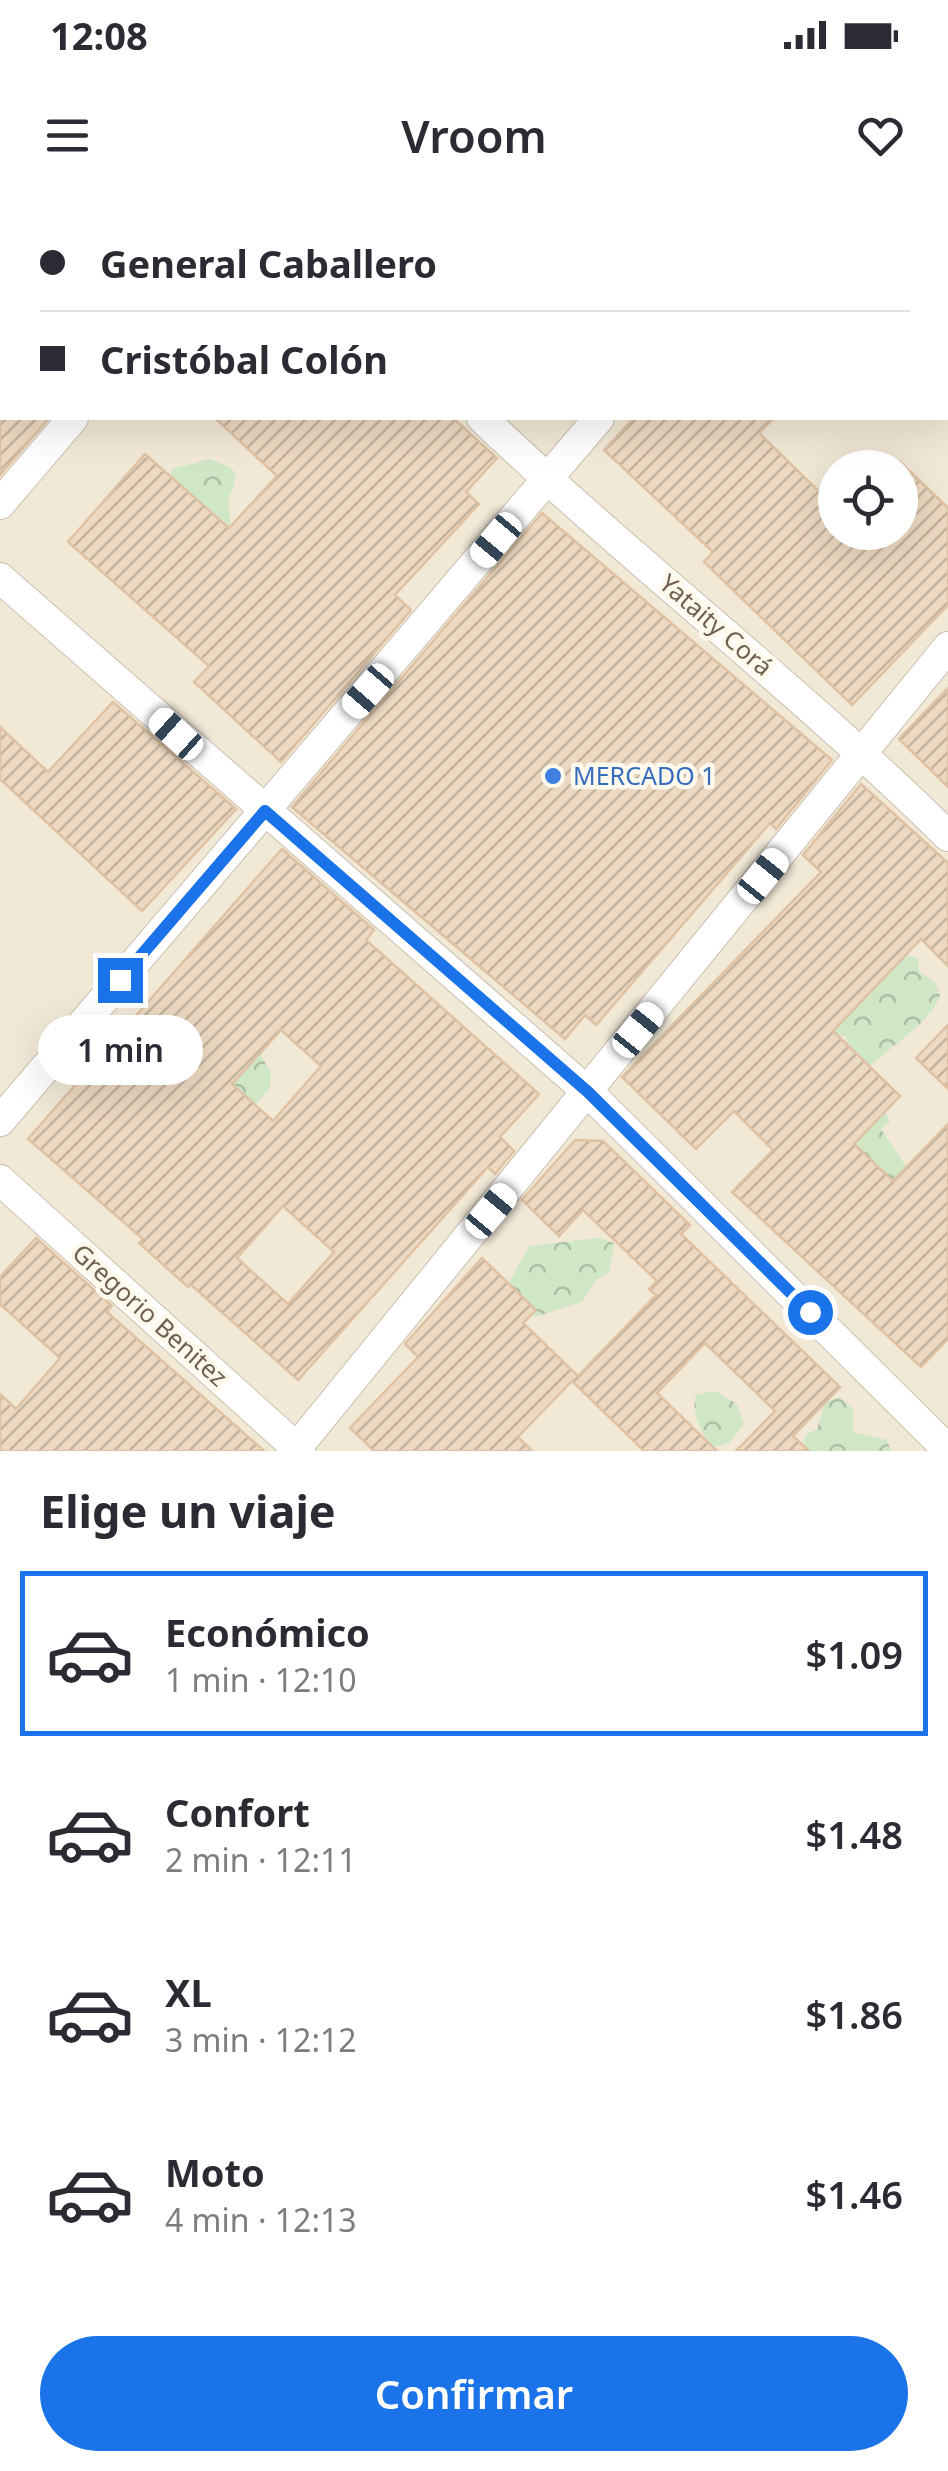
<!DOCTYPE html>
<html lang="es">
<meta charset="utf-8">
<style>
body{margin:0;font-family:"Noto Sans",sans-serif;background:#f7f7f7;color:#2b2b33;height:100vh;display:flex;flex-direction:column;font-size:38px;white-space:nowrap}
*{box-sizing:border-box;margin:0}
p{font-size:32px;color:#7c7c81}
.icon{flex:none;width:55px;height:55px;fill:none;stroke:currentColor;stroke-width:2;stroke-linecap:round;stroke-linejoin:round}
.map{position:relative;height:1251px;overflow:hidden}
.drawer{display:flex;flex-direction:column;background:#fff;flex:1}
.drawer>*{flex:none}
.banner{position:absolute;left:0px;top:0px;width:950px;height:220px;box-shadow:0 10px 40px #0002;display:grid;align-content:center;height:220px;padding:0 40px;background:#fff}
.tools{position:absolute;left:818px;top:250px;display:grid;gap:20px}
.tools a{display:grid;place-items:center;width:100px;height:100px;border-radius:50%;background:#fff;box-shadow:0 10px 40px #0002;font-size:50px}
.end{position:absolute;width:45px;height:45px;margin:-22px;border:12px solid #1a73e8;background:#fff;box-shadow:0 0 0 5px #fff}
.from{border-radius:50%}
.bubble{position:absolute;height:70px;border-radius:35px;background:#fff;box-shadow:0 10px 40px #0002;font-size:32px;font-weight:600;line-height:70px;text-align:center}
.car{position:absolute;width:30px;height:60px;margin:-30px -15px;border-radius:12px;box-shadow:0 0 8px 2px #0007;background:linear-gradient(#fff 24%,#345 0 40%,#fff 0 76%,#345 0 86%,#fff 0)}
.banner b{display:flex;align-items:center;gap:35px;height:95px;font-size:38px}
.banner b+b{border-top:2px solid #e1e1e2}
.banner i{width:25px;height:25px;background:#2b2b33}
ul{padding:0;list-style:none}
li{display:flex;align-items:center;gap:30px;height:165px;margin:0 20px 15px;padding:0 20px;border:5px solid transparent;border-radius:0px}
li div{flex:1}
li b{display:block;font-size:38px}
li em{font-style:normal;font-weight:600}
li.active{border-color:#1a73e8}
li>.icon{width:90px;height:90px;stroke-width:1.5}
h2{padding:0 40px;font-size:45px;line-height:120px}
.cta{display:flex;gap:20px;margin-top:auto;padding:20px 40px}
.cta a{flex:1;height:115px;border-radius:60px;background:#1a73e8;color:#fff;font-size:40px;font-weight:600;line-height:115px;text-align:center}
.status{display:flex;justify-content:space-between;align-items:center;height:70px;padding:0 50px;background:#fff;direction:ltr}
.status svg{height:28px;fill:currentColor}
header{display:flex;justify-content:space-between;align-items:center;height:130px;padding:0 40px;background:#fff;font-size:45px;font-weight:600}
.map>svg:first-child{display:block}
.residential{fill:#f1e8d6;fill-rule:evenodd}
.forest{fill:url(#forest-crowns)}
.building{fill:url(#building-hatch);stroke:#dec2a3;stroke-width:2.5;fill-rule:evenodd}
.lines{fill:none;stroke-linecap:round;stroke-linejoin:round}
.minor-casing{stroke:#cbbfae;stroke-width:32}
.minor{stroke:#fff;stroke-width:30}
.route{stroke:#1a73e8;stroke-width:12}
.shop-dot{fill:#3f7fe0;stroke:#fdf9ed;stroke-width:4}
.labels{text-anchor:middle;stroke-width:9;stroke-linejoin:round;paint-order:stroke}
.street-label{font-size:25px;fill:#71604e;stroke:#fdf9ed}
.shop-label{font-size:25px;fill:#366cbe;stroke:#fdf9ed;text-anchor:start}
</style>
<div class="status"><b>12:08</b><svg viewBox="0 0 49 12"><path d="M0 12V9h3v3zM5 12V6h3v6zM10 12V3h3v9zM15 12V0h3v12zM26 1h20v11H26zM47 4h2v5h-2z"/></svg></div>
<header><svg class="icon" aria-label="menu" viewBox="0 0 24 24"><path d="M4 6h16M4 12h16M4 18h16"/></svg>Vroom<svg class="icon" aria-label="heart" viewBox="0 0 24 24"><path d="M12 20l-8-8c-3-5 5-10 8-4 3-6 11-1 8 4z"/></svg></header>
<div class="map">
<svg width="948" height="1251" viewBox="0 0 948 1251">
<defs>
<pattern id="forest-crowns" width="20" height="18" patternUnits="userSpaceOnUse" patternTransform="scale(2.5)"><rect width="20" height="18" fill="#cfe6c7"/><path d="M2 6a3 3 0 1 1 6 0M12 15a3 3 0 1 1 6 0" fill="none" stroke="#acbea4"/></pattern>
<pattern id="building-hatch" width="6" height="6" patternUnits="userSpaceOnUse" patternTransform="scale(2.5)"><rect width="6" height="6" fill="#edd9c1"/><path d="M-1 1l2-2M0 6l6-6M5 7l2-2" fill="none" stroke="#c4b39f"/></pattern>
</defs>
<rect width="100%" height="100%" fill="#faf5e7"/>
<path class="residential" d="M 0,0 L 948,0 L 948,1251 L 0,1251 ZM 2,2 L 948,2 L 948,218 L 2,218 ZM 835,268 L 900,268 L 900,332 L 835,332 Z"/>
<g class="forest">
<path d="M 210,259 C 240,271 240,270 228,300 L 232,337 L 169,286 L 172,269 Z"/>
<path d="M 899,754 L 918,758 L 919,772 L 935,782 L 940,796 C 927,827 891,844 869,868 L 849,852 L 846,837 L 829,830 Z"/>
<path d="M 268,840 L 261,856 L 271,873 L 270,888 L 252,908 L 226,879 Z"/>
<path d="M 884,910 L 890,922 L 881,929 L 905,965 L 899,983 L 892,984 L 862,951 L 852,947 Z"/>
<path d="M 599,1038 L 614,1043 L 609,1072 L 597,1079 L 582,1102 L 535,1117 L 508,1085 L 529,1046 Z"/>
<path d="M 715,1191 L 737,1204 L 744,1224 L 729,1243 L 714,1247 C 703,1238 690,1212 696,1195 Z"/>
<path d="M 840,1197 L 853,1209 L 853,1232 L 887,1240 L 891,1251 L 801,1251 L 806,1235 L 817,1229 L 825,1203 Z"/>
</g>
<g class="building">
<path d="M 0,218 L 49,218 L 0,275 Z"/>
<path d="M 215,218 L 453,218 L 497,258 L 466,292 L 479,304 L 395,395 L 411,410 L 281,562 L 194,482 L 209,466 L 68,342 L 145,254 L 229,328 L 277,276 Z"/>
<path d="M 634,218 L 774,218 L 759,233 L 835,307 L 835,332 L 900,332 L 900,262 L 948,308 L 948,405 L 852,505 L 704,362 L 713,352 L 604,250 Z"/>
<path d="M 542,313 L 832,560 L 776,629 L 770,623 L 596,825 L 585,815 L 565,839 L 292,607 Z"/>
<path d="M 948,488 L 948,587 L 899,539 Z"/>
<path d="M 113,502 L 236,609 L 142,711 L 0,579 L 0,527 L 48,572 Z"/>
<path d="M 861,584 L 948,663 L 948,766 L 921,739 L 833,831 L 900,896 L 854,944 L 893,981 L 948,924 L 948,1139 L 921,1167 L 732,992 L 773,950 L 734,911 L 696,949 L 622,877 L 821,672 L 803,655 Z"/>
<path d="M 282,649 L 374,730 L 366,740 L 539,894 L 500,937 L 514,951 L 495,974 L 488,967 L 298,1180 L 190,1084 L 188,1087 L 139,1043 L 143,1039 L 28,939 ZM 281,830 L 321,866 L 273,921 L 232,884 ZM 283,1006 L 334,1052 L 288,1104 L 237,1058 Z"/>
<path d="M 948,825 L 948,889 L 916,858 Z"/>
<path d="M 575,940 L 603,941 L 690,1025 L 681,1034 L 840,1187 L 793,1236 L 809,1251 L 736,1251 L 775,1211 L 705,1143 L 657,1193 L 717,1251 L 644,1251 L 572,1181 L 518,1237 L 532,1251 L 374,1251 L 350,1228 L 418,1157 L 405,1144 L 482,1058 L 536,1110 L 523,1123 L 578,1176 L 656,1095 L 649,1089 L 657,1081 L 583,1010 L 559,1036 L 522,1000 Z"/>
<path d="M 36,1038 L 112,1106 L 107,1112 L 264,1251 L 0,1251 L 0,1194 L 16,1209 L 60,1158 L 0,1104 L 0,1077 Z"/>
</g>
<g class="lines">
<defs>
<g id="minor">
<path d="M 924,0 L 927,2"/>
<path d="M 254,2 L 256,0"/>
<path d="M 778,2 L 780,0"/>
<path d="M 482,218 C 633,362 799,489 948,636"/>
<path d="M 0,304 L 73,218"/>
<path d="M 0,378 L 588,892 L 948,1250"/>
<path d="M 0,921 L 599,218"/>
<path d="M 0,980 L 300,1251"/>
<path d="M 294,1251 L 948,447"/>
</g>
</defs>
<use href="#minor" class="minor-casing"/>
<use href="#minor" class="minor"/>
</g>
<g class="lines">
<path class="route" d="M 120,780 L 265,611 L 588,892 L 810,1112"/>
</g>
<circle class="shop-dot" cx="553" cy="576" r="10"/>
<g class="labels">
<g class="street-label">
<text transform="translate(716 425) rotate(41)" y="9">Yataity Corá</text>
<text transform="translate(150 1115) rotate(42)" y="9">Gregorio Benitez</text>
</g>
<g class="shop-label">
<text x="573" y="585">MERCADO 1</text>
</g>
</g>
</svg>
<div class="tools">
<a><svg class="icon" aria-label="locate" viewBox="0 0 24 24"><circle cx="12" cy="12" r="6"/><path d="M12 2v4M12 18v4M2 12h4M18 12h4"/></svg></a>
</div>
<i class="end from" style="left:810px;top:1112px"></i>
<i class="end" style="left:120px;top:780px"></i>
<div class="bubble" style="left:38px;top:815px;width:165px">1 min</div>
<i class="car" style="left:496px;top:340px;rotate:220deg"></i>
<i class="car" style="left:368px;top:491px;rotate:221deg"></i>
<i class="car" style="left:176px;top:534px;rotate:312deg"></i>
<i class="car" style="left:763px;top:676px;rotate:39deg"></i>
<i class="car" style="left:638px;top:830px;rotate:39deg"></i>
<i class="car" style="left:491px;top:1011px;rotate:40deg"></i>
<div class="banner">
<b><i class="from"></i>General Caballero</b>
<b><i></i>Cristóbal Colón</b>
</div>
</div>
<section class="drawer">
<h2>Elige un viaje</h2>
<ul>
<li class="active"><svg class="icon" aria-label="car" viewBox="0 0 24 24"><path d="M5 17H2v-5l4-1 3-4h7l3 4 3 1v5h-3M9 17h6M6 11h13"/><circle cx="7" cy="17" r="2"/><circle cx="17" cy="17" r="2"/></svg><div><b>Económico</b><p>1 min · 12:10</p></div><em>$1.09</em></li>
<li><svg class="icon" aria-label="car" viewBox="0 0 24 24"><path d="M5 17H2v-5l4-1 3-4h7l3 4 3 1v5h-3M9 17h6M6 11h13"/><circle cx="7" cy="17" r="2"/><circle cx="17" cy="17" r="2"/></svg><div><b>Confort</b><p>2 min · 12:11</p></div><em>$1.48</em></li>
<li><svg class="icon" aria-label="car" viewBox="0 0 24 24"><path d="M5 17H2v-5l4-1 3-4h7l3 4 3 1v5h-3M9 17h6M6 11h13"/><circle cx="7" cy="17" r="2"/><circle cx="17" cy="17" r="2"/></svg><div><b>XL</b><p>3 min · 12:12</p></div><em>$1.86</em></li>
<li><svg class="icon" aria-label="car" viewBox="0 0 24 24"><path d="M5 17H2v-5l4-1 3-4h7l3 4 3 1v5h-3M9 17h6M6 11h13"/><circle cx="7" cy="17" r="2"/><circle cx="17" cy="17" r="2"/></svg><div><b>Moto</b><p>4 min · 12:13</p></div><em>$1.46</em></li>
</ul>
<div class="cta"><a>Confirmar</a></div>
</section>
